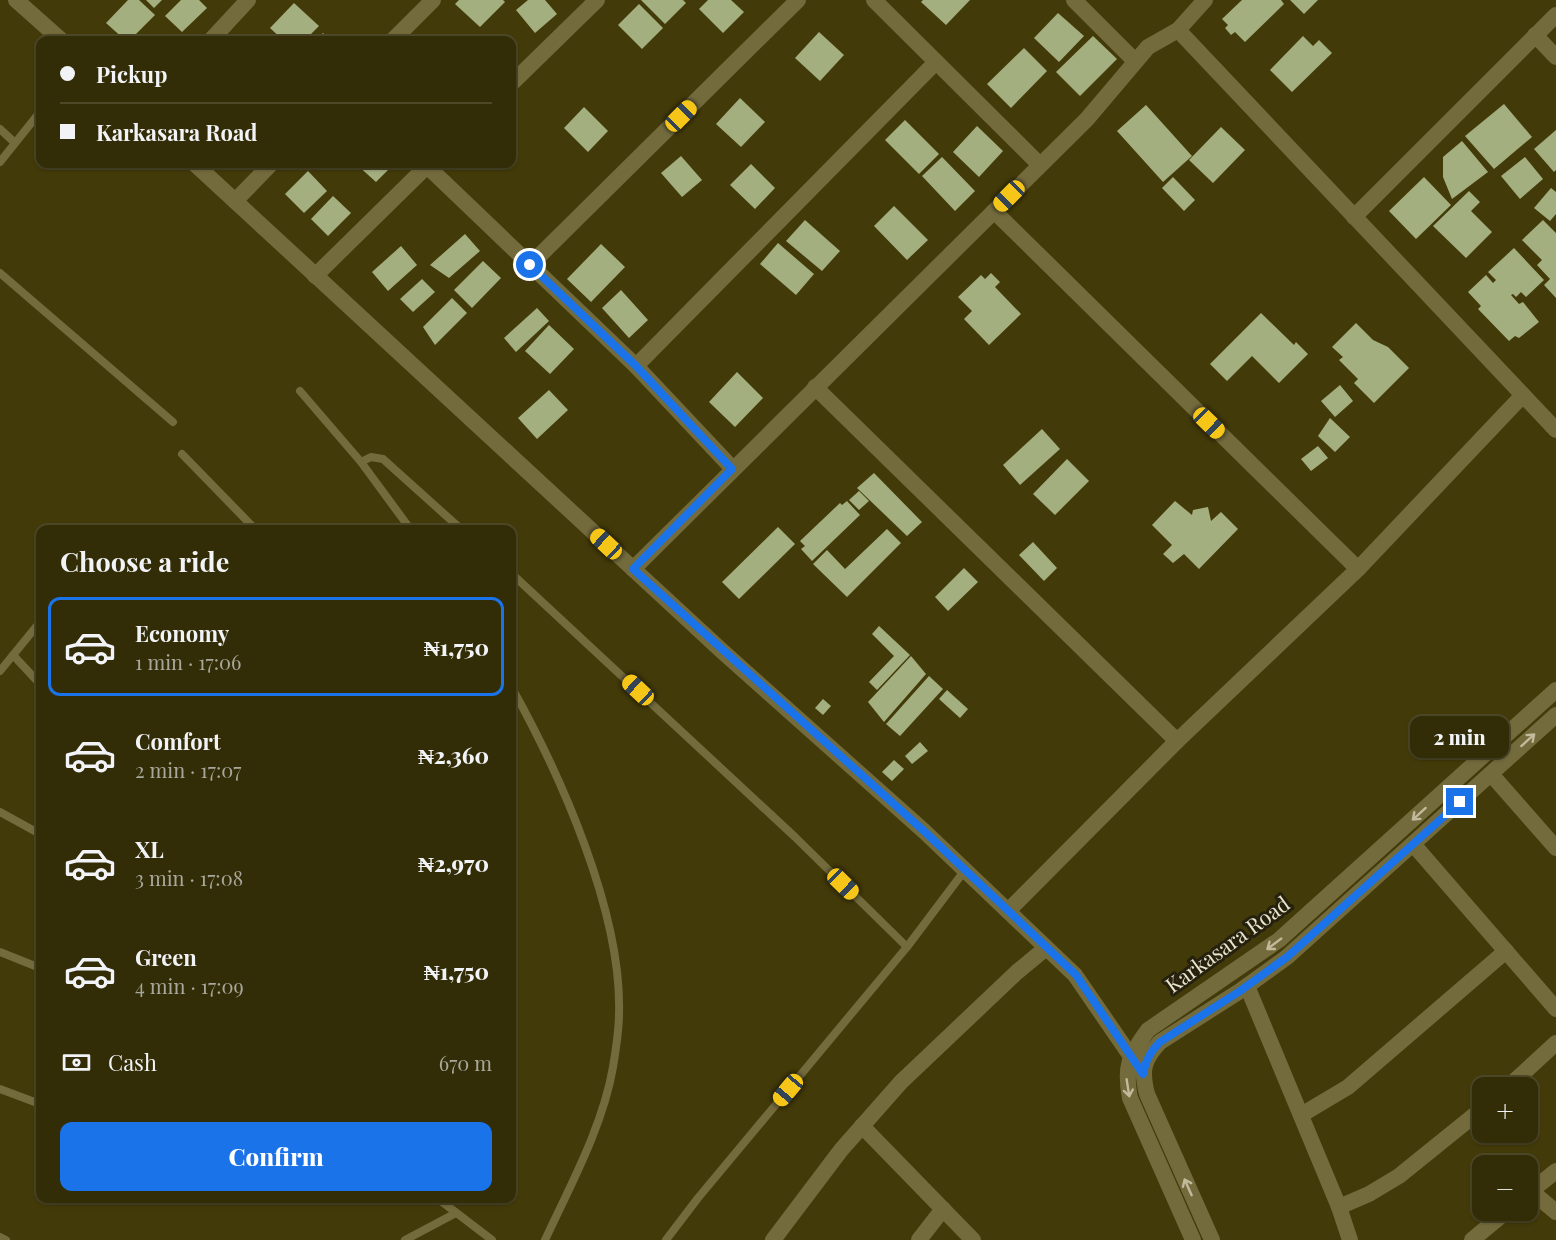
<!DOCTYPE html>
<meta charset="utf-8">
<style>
body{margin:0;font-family:"Playfair Display",serif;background:#3d3815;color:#f1f3f6;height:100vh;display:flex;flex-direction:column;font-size:22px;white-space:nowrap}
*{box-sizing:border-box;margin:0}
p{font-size:20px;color:#a8a79b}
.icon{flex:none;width:33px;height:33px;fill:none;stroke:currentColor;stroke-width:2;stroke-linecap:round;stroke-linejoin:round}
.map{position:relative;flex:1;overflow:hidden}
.drawer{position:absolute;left:36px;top:525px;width:480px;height:678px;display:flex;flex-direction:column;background:#322c07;border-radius:12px;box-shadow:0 2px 4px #0004,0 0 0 2px #4d4828}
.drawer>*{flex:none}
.top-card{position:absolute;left:36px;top:36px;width:480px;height:132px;border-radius:12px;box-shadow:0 2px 4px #0004,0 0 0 2px #4d4828;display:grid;align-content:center;height:132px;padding:0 24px;background:#322c07}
.fabs{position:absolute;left:1472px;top:1077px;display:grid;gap:12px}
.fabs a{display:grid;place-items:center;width:66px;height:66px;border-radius:12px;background:#322c07;box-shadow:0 2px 4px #0004,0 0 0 2px #4d4828;font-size:30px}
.end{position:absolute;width:27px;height:27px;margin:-14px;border:8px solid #1a73e8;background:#fff;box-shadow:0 0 0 3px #fff}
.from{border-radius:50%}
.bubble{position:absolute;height:42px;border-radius:12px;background:#322c07;box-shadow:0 2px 4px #0004,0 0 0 2px #4d4828;font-size:20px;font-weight:800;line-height:42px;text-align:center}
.car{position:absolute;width:18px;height:36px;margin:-18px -9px;border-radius:8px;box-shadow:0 0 4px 2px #0007;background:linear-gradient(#f5c518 24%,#345 0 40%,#f5c518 0 76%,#345 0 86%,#f5c518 0)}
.top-card b{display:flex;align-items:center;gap:21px;height:57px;font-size:22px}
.top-card b+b{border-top:2px solid #4d4828}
.top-card i{width:15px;height:15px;background:#f1f3f6}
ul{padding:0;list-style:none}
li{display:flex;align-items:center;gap:18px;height:99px;margin:0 12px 9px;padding:0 12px;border:3px solid transparent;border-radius:12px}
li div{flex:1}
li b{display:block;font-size:22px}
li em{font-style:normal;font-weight:800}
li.current{border-color:#1a73e8}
li>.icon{width:54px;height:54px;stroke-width:1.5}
h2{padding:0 24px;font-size:27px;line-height:72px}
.pay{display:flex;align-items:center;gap:15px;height:66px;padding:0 24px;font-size:22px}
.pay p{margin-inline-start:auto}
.button{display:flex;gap:12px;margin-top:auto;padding:12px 24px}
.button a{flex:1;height:69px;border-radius:12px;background:#1a73e8;color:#fff;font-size:24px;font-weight:800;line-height:69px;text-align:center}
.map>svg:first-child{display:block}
.building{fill:#a4af80}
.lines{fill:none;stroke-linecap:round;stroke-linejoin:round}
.lane{stroke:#746b3d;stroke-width:8}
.street{stroke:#746b3d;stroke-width:16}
.oneway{stroke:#c1ba9b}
.route{stroke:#1a73e8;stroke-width:8}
.labels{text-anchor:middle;stroke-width:6;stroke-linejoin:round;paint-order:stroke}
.street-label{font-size:21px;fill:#eae5cd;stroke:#25210e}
</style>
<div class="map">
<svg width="1556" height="1240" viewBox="0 0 1556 1240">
<rect width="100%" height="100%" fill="#433a09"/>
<g class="building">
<path d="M 128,0 L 139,0 L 155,15 L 130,40 L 125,40 L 106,23 Z"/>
<path d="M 146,0 L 162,0 L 154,8 Z"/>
<path d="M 181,0 L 199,0 L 207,8 L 182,32 L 165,16 Z"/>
<path d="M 459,0 L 503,0 L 505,2 L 480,27 L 455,4 Z"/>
<path d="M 528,0 L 545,0 L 557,14 L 535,33 L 516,10 Z"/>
<path d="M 641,0 L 683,0 L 686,3 L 665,24 Z"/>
<path d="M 708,0 L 731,0 L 744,12 L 723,33 L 699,9 Z"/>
<path d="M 923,0 L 970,0 L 946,25 L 921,2 Z"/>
<path d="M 1242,0 L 1281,0 L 1284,4 L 1245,42 L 1235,32 L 1231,35 L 1225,28 L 1228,25 L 1222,19 Z"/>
<path d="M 1290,0 L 1318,0 L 1304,14 Z"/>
<path d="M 294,3 L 319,26 L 305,40 L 283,40 L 270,28 Z"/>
<path d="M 639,4 L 663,28 L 642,49 L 618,25 Z"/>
<path d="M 1058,13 L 1084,36 L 1059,62 L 1034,38 Z"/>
<path d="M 819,32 L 844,55 L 820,81 L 795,58 Z"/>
<path d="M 323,33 L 331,40 L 316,40 Z"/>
<path d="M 1093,36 L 1117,59 L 1080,96 L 1056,72 Z"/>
<path d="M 1303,36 L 1313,46 L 1319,40 L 1332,53 L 1292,92 L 1270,70 Z"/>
<path d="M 1024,48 L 1047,71 L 1011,108 L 987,84 Z"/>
<path d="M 740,98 L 765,122 L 741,147 L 716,124 Z"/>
<path d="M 1504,104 L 1532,137 L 1494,169 L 1465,136 Z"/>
<path d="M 1146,105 L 1192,156 L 1163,182 L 1117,131 Z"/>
<path d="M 584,107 L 608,131 L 588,152 L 564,128 Z"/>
<path d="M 905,120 L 939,154 L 919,174 L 885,140 Z"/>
<path d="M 977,126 L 1003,151 L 979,177 L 953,152 Z"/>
<path d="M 1221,127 L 1245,150 L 1213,183 L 1189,160 Z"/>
<path d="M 1556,130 L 1556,170 L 1554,172 L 1534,149 Z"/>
<path d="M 1462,141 L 1488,172 L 1452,199 L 1443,177 L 1443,157 Z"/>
<path d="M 681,156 L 702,180 L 682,197 L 661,173 Z"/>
<path d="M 942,157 L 975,191 L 955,211 L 922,176 Z"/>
<path d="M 1525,157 L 1543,179 L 1520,199 L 1501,176 Z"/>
<path d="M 356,164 L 394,164 L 376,182 Z"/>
<path d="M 751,164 L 775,188 L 755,209 L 730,185 Z"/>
<path d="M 308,171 L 327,191 L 304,213 L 285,194 Z"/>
<path d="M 1173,177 L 1195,200 L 1184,211 L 1162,188 Z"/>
<path d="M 1424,177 L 1451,205 L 1416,239 L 1389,211 Z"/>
<path d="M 1551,188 L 1556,192 L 1556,214 L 1550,221 L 1534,208 Z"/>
<path d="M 1469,191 L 1480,202 L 1471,211 L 1492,232 L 1466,258 L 1433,226 Z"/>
<path d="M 333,196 L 351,213 L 328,236 L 311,219 Z"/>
<path d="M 894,206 L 928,240 L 907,260 L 874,226 Z"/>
<path d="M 805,220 L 840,251 L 822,271 L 786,241 Z"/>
<path d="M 1543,220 L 1556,233 L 1556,298 L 1544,285 L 1550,279 L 1537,265 L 1542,260 L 1522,240 Z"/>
<path d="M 465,234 L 480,251 L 449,278 L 430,265 Z"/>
<path d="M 778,243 L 814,274 L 796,295 L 760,264 Z"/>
<path d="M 601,244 L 625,267 L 591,302 L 567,279 Z"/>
<path d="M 401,246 L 417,265 L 388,291 L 372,272 Z"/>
<path d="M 1514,248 L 1544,280 L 1526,297 L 1521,292 L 1516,297 L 1513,294 L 1511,295 L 1519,304 L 1523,302 L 1539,322 L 1519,338 L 1515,336 L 1509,341 L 1478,309 L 1481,306 L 1468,292 L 1486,275 L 1493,283 L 1496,280 L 1488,272 Z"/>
<path d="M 483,261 L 501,278 L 472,308 L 454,290 Z"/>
<path d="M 991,273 L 1000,282 L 995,287 L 1021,314 L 989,345 L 964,319 L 972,311 L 958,297 L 981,275 L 985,279 Z"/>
<path d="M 422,279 L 435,292 L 413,312 L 400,299 Z"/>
<path d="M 621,290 L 648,320 L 629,338 L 602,308 Z"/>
<path d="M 452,298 L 467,313 L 435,345 L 423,327 Z"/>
<path d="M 537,308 L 549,321 L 516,352 L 504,338 Z"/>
<path d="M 1261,313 L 1294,345 L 1296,342 L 1308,354 L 1279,383 L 1252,356 L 1227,381 L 1210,364 Z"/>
<path d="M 1356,323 L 1373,340 L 1388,347 L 1409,368 L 1374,403 L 1354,383 L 1358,379 L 1339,360 L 1343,357 L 1332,347 Z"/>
<path d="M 549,325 L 574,349 L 550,374 L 525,351 Z"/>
<path d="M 737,372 L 763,398 L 735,427 L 709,402 Z"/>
<path d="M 1340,385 L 1353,401 L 1335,417 L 1321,401 Z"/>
<path d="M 549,390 L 568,410 L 537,439 L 518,418 Z"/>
<path d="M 1330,418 L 1350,437 L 1335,452 L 1318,436 Z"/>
<path d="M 1042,429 L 1060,449 L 1020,485 L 1003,465 Z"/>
<path d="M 1318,446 L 1328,458 L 1311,471 L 1301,459 Z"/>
<path d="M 1067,459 L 1089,481 L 1055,515 L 1033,494 Z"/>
<path d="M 874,473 L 922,522 L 907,536 L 857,488 Z"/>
<path d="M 859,491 L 869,501 L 859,510 L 849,500 Z"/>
<path d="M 847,501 L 860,515 L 812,561 L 801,549 L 805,546 L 800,541 L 840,503 L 842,505 Z"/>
<path d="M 1175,501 L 1192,515 L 1193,510 L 1208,507 L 1211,521 L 1221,512 L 1238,529 L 1199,569 L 1184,554 L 1173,563 L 1163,554 L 1172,545 L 1152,525 Z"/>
<path d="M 778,527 L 795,544 L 739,599 L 722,582 Z"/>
<path d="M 887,529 L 901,543 L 847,597 L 813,564 L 827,550 L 845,569 Z"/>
<path d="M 1033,542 L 1057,568 L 1044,581 L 1019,555 Z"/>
<path d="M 964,568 L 978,582 L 948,611 L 935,597 Z"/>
<path d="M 879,626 L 910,655 L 877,690 L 869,682 L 894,656 L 872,634 Z"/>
<path d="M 911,656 L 926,674 L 884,722 L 868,702 Z"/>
<path d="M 929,676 L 943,689 L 900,736 L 886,724 Z"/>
<path d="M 947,690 L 968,709 L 960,718 L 939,699 Z"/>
<path d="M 823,699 L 831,706 L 823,715 L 815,708 Z"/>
<path d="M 920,742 L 928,751 L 912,764 L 905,756 Z"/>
<path d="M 894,760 L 904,769 L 892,781 L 882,772 Z"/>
</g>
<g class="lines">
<g class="lane">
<path d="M 0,129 L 15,143"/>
<path d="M 0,162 L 40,112"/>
<path d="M 0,273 L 173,422"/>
<path d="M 300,391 L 361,462 L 411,530"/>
<path d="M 182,454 L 256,530"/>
<path d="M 361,462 L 371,457 L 383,459 L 462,530"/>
<path d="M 512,574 L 795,837 L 907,947"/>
<path d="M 13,655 L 40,684"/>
<path d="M 0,671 L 40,622"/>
<path d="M 512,688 C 560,774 622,912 619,1013 C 619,1030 616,1049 613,1067 C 603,1126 570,1186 545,1240"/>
<path d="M 0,812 L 40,834"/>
<path d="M 0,952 L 40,968"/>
<path d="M 0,1089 L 40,1104"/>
<path d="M 437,1198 L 492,1240"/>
<path d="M 0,1237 L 6,1240"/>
<path d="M 405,1240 L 456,1213"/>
<path d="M 666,1240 L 698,1198 L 907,947 L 965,870"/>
</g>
<g class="street">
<path d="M 16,0 L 61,40"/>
<path d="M 874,0 L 1040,165"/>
<path d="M 1074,0 L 1135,61"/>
<path d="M 1178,30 L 1556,430"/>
<path d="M 1535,35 L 1556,57"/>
<path d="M 211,40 L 248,0"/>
<path d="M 393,40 L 433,0"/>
<path d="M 512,83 L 597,0"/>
<path d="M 195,164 L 722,651 L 925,832 L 1075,975 L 1143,1074"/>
<path d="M 427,166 L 636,366 L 733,469"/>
<path d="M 235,201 L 271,164"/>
<path d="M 994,211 L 1358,569"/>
<path d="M 1354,217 L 1556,15"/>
<path d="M 530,265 L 798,0"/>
<path d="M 315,276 L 429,164"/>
<path d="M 636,366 L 936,62"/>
<path d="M 815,387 L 1177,741"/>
<path d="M 633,569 L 1087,119 L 1148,47 L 1178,30 L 1205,0"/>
<path d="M 1491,774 L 1556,848"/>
<path d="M 1413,844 L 1556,1009"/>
<path d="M 1008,911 L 1177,741 L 1358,569 L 1523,395"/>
<path d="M 1247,986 L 1339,1207 L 1350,1240"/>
<path d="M 1507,1088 L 1556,1043"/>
<path d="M 1301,1115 L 1348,1087 L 1506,951"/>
<path d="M 862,1126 L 973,1240"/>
<path d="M 1531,1191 L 1556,1212"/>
<path d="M 1527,1194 L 1556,1171"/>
<path d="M 1339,1207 L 1369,1194 L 1399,1176 L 1482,1109"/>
<path d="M 773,1240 L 841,1150 L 901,1082 L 1017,972 L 1046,948"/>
<path d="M 919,1240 L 943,1209"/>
<path d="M 1193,1240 L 1130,1098 C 1124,1066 1129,1056 1148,1030 L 1279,940 L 1556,690"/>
<path d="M 1212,1240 L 1147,1094 C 1141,1070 1143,1060 1160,1042 L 1240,991 L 1287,957 L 1556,715"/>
<path d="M 1472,1240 L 1508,1210"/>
</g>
</g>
<defs><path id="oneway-shaft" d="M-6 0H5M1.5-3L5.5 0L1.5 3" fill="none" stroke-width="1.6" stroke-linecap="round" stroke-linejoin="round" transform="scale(1.5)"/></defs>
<g class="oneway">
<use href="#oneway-shaft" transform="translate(1528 740) rotate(-42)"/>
<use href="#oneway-shaft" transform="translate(1419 814) rotate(138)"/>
<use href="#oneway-shaft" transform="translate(1274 944) rotate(143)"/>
<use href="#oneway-shaft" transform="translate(1128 1088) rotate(81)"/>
<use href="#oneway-shaft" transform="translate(1188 1187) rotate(-114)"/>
</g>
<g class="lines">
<path class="route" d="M 530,265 L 636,366 L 732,469 L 633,569 L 925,832 L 1076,975 L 1143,1074 C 1146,1060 1150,1052 1160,1042 L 1240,991 L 1287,957 L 1460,802"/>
</g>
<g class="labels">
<g class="street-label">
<text transform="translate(1228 945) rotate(-36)" y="7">Karkasara Road</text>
</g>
</g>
</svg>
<div class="fabs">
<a>+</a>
<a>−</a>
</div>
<i class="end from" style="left:530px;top:265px"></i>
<i class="end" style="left:1460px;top:802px"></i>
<div class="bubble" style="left:1410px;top:716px;width:99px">2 min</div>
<i class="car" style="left:681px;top:116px;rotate:45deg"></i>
<i class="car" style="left:1009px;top:196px;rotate:225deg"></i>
<i class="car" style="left:1209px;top:423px;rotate:134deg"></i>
<i class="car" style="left:606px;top:544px;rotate:313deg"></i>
<i class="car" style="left:638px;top:690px;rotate:313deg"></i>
<i class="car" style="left:843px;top:884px;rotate:134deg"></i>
<i class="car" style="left:788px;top:1090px;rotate:220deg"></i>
<div class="top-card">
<b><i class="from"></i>Pickup</b>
<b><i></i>Karkasara Road</b>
</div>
<section class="drawer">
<h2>Choose a ride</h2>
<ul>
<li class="current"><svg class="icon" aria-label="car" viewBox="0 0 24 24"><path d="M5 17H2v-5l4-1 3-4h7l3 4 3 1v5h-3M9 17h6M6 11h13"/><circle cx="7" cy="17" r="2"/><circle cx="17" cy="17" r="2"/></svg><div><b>Economy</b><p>1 min · 17:06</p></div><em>₦1,750</em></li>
<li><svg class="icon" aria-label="car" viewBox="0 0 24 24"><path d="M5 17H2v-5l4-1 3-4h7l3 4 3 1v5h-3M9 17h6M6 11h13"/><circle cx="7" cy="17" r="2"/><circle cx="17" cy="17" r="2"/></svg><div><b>Comfort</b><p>2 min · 17:07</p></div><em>₦2,360</em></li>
<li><svg class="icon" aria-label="car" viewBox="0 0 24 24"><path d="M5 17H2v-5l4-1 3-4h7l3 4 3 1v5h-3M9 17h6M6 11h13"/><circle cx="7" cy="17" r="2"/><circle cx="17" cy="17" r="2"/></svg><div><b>XL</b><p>3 min · 17:08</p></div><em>₦2,970</em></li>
<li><svg class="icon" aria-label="car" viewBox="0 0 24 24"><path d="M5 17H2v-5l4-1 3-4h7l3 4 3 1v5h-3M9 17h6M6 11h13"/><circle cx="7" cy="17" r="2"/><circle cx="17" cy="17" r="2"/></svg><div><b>Green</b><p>4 min · 17:09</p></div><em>₦1,750</em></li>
</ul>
<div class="pay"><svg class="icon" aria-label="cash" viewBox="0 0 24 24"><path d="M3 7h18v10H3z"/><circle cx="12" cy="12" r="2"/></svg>Cash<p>670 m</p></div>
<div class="button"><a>Confirm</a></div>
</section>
</div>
